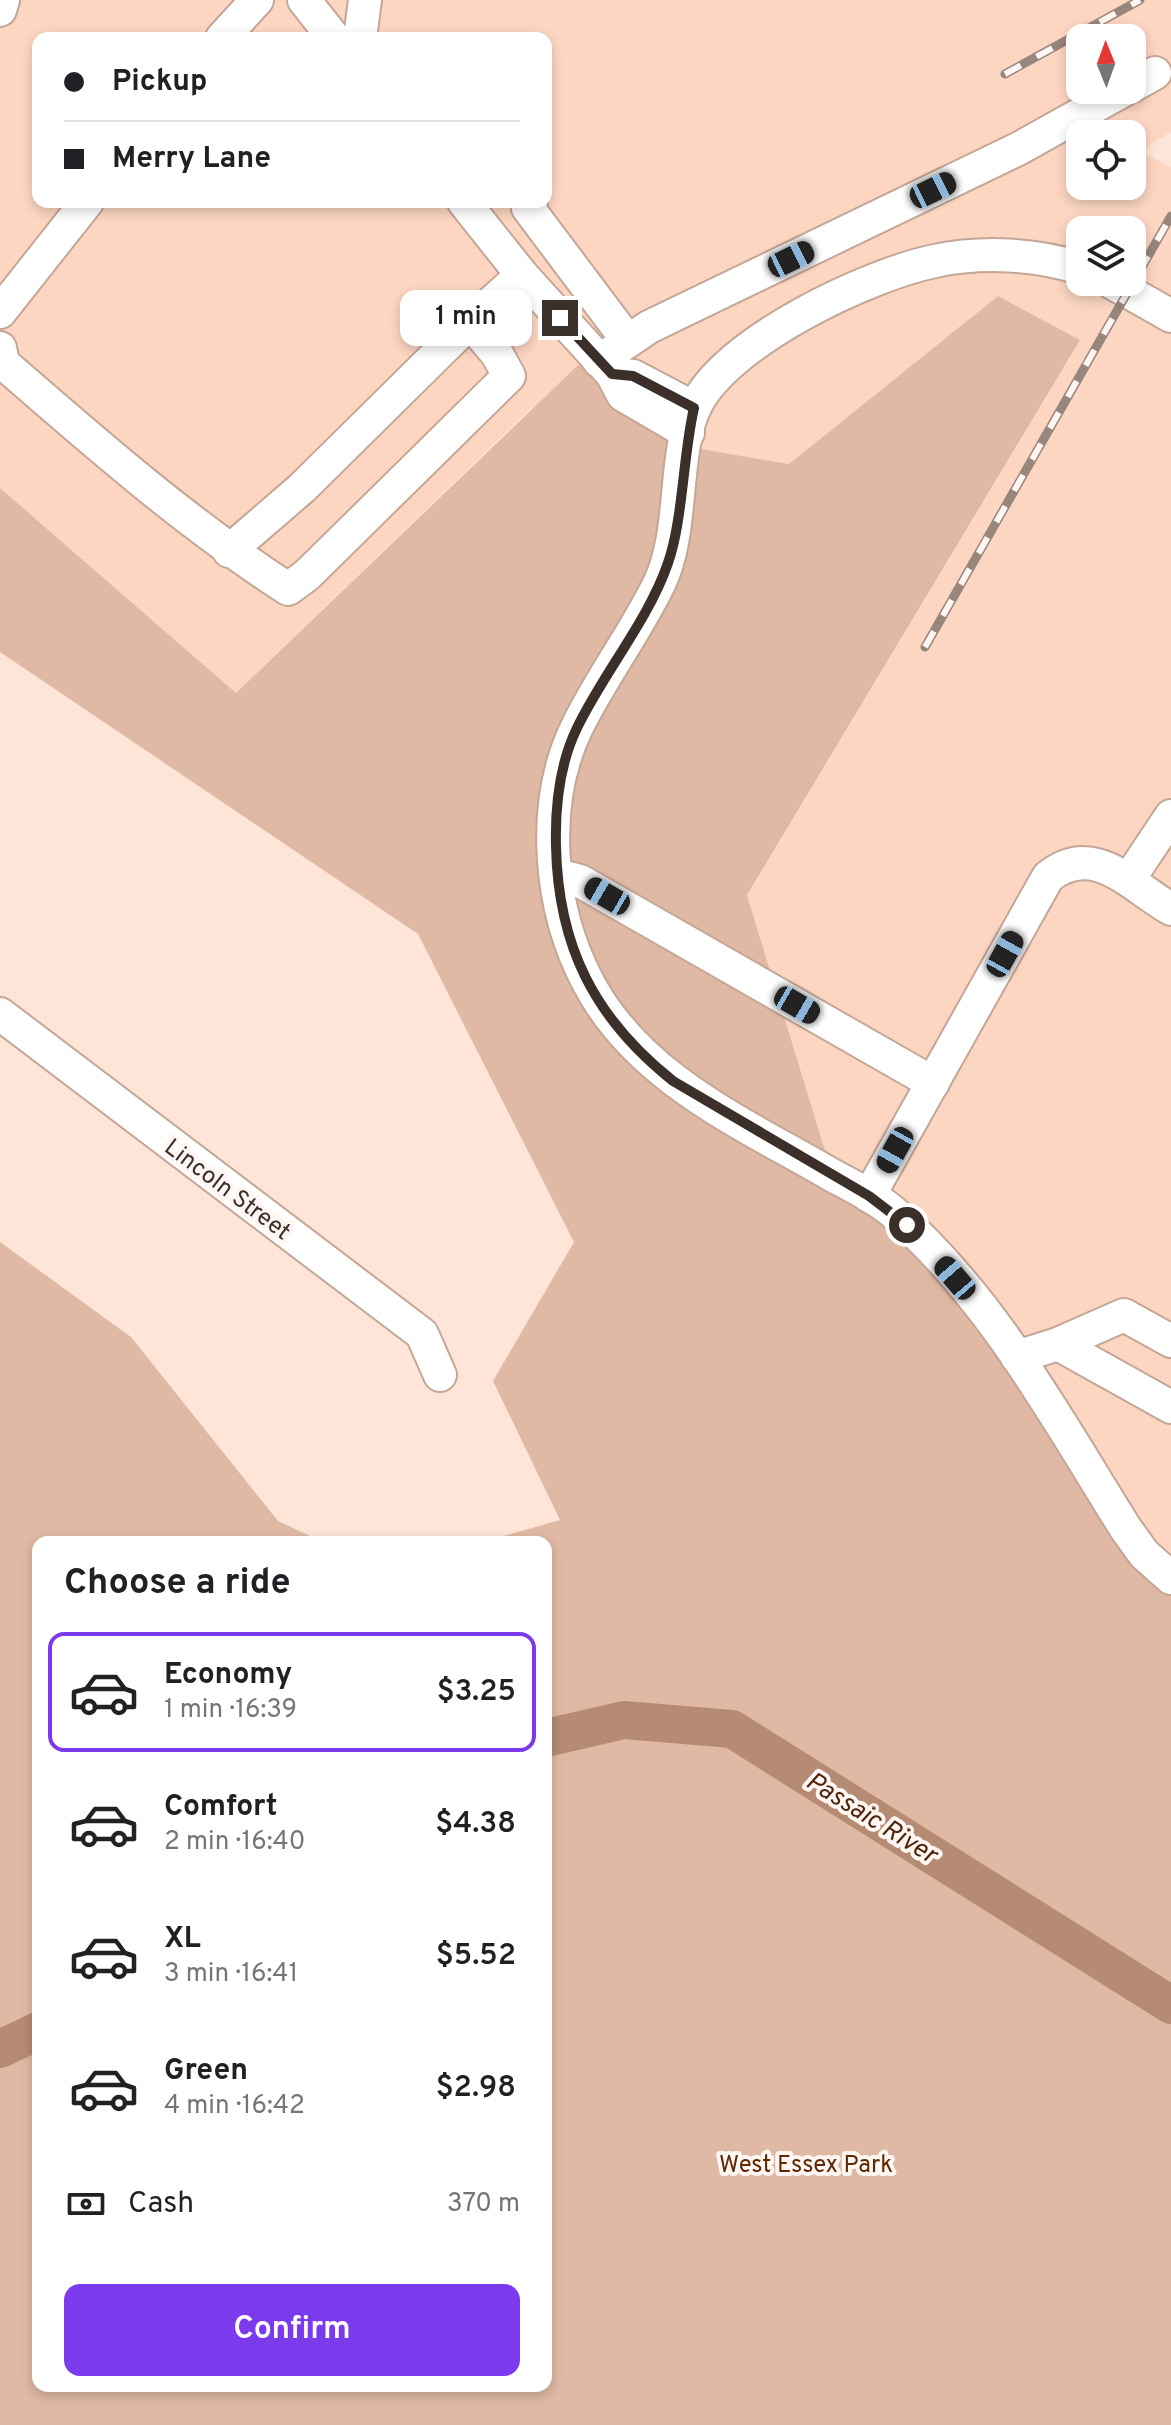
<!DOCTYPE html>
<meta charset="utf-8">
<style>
body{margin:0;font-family:Overpass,sans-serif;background:#f6f6f6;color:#202124;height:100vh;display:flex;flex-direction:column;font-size:30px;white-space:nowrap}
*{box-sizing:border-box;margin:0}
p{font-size:26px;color:#757577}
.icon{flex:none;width:44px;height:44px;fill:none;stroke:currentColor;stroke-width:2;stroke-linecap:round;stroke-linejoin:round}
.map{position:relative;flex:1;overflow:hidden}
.side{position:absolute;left:32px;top:1536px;width:520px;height:856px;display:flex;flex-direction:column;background:#fff;border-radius:16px;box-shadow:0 4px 12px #0003}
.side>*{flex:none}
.hud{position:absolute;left:32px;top:32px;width:520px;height:176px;border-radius:16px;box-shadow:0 4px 12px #0003;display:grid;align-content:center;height:176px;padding:0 32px;background:#fff}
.needle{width:52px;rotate:359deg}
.controls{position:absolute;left:1066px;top:24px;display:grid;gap:16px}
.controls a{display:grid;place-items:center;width:80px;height:80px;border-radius:16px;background:#fff;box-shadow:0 4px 12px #0003;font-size:40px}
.end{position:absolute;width:36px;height:36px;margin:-18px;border:10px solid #3b2f29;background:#fff;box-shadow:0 0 0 4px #fff}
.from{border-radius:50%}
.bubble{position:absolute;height:56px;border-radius:16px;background:#fff;box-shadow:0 4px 12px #0003;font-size:26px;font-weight:600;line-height:56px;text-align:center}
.car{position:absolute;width:24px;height:48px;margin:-24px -12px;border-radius:10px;box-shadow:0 0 6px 2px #0007;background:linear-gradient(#222 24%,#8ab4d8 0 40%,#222 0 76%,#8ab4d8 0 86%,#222 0)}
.hud b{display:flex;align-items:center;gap:28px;height:76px;font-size:30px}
.hud b+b{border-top:2px solid #e0e0e0}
.hud i{width:20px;height:20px;background:#202124}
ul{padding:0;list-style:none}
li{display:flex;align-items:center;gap:24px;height:120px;margin:0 16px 12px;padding:0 16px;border:4px solid transparent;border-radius:16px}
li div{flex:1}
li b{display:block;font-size:30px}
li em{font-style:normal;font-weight:600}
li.selected{border-color:#7c3aed}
li>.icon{width:72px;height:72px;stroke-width:1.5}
h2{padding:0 32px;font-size:36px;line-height:96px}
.pay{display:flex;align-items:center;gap:20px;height:88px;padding:0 32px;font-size:30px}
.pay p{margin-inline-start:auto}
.cta{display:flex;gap:16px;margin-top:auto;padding:16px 32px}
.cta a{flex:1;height:92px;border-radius:16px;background:#7c3aed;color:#fff;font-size:32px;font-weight:600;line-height:92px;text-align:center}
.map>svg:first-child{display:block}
.built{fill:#fdd6c2;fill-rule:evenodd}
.green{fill:#e0b9a4}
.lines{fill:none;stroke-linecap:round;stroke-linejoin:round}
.river{stroke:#b68b74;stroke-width:38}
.minor-casing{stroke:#c4a696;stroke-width:36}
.minor{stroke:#fff;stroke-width:32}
.rail-casing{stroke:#98857c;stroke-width:9}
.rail{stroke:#fdf6f3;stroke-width:6;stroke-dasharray:18;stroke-linecap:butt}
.route{stroke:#3b2f29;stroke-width:10}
.labels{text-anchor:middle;stroke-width:8;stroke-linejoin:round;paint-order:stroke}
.street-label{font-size:24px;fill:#3b2f29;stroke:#fdf6f3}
.park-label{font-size:24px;fill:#5f2801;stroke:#fdf6f3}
.water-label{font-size:26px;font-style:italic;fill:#4f2409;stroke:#fdf6f3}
</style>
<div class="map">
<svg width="1171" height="2425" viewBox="0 0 1171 2425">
<rect width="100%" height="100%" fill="#fee5d7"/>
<path class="built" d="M 0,0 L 1171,0 L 1171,132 L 1139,151 L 1171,167 L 1171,1596 L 930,1260 L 837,1190 L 747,895 L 1080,340 L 998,296 L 789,464 L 689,447 L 532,407 L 236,693 L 0,488 ZM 38,38 L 546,38 L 546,202 L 38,202 ZM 1080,38 L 1132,38 L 1132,90 L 1080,90 ZM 1080,134 L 1132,134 L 1132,186 L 1080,186 ZM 1080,230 L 1132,230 L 1132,282 L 1080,282 Z"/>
<path class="green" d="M 998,296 L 1080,340 L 747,895 L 837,1190 L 930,1260 L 1171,1596 L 1171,2425 L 0,2425 L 0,1242 L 131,1337 L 278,1521 L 323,1542 L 38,1542 L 38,2386 L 546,2386 L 546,1542 L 483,1542 L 560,1520 L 493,1381 L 574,1242 L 418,934 L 0,652 L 0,488 L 236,693 L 597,347 L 689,447 L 789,464 Z"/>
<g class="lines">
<g class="river">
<path d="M 546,1738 L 624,1720 L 732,1729 L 1171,2005"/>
<path d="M 0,2049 L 38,2031"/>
</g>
<defs>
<g id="minor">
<path d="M 304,0 L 334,38"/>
<path d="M 0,10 L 3,0"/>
<path d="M 222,38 L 257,0"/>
<path d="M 360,38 L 365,0"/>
<path d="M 1132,86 L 1155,73"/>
<path d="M 464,202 L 522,275 L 612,374 L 623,395 L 688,433"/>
<path d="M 531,202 L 528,208 L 628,341"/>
<path d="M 1080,268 C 1035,254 982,251 935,261 C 867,275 728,341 696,405 C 672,453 685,531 659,584 C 635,633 601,678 577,727 C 539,805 549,910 589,984 C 639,1078 742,1123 830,1174 C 852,1186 874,1196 893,1212 C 992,1298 1057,1419 1126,1529 L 1144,1554 L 1171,1578"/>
<path d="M 1111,282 L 1171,316"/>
<path d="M 0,312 L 87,202"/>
<path d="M 0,348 L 3,363 C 95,443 186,523 288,589 L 307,575 L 509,376 L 497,354 L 470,322 L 522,275"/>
<path d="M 599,361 L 649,327 L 1018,149 L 1124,90"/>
<path d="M 612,374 L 633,376 L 694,408"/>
<path d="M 229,551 L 302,488 L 470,322"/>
<path d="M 557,875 L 580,881 L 933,1083"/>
<path d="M 1129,879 L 1171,816"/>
<path d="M 0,1014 L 422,1334 L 440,1375"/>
<path d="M 869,1196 L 1048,877 C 1094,840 1131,886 1171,909"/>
<path d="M 1058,1344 L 1171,1407"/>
<path d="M 1017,1357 L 1058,1344 L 1124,1315 L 1171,1341"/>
</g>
</defs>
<use href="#minor" class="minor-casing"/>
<use href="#minor" class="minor"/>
<defs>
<g id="rail">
<path d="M 1005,74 L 1140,0"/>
<path d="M 925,647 L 1171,216"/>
</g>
</defs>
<use href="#rail" class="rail-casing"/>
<use href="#rail" class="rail"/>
</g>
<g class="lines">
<path class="route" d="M 560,318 L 612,374 L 633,376 L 694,408 C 683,455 683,520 668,563 C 648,621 604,672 577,728 C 559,765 555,805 556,846 C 558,946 594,1018 673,1081 L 869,1196 L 907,1225"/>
</g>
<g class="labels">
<g class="street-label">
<text transform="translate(228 1189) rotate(37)" y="8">Lincoln Street</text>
</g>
<g class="park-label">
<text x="806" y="2172">West Essex Park</text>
</g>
<g class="water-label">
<text transform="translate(872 1817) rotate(32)" y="9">Passaic River</text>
</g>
</g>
</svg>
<div class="controls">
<a><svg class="needle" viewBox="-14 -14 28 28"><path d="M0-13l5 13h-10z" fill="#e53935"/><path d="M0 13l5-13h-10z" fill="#757577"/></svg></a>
<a><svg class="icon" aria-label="locate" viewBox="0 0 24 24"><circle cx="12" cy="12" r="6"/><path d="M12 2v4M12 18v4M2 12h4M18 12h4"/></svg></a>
<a><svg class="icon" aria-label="layers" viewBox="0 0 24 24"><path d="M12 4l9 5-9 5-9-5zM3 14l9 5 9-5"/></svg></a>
</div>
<i class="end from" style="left:907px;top:1225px"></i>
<i class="end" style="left:560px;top:318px"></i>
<div class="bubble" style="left:400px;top:290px;width:132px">1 min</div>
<i class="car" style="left:933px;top:190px;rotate:64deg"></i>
<i class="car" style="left:791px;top:259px;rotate:64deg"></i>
<i class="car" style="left:607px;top:896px;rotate:300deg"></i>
<i class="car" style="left:1005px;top:954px;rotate:29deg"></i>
<i class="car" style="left:797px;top:1005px;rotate:120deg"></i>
<i class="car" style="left:895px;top:1150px;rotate:209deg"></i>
<i class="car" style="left:955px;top:1278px;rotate:319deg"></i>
<div class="hud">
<b><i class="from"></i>Pickup</b>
<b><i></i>Merry Lane</b>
</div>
<section class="side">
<h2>Choose a ride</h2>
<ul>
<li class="selected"><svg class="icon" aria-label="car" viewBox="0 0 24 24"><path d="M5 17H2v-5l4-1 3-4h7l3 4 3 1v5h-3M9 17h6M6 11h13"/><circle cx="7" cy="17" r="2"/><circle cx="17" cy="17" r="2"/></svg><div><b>Economy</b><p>1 min · 16:39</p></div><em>$3.25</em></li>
<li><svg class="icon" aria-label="car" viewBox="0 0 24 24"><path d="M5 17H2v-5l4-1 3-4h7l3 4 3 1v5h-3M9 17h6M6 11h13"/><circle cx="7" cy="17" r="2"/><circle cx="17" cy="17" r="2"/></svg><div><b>Comfort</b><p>2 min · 16:40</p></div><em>$4.38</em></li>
<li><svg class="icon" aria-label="car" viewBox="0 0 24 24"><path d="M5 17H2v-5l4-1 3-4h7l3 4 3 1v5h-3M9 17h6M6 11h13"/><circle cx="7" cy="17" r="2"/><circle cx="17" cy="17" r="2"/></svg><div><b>XL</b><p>3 min · 16:41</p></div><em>$5.52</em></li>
<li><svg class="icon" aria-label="car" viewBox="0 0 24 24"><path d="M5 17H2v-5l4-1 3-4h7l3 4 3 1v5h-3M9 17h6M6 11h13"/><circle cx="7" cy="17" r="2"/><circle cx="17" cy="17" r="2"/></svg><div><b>Green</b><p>4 min · 16:42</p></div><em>$2.98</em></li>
</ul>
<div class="pay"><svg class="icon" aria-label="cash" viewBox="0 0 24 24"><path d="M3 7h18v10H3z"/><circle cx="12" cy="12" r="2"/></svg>Cash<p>370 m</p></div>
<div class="cta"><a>Confirm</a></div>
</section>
</div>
